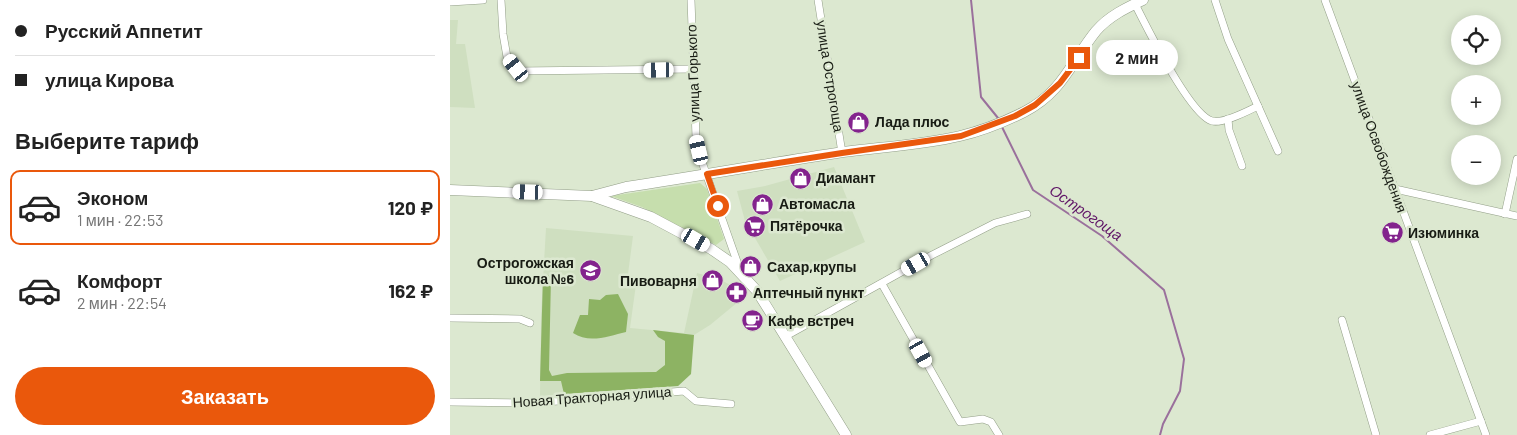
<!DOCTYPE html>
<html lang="ru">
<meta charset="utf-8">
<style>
body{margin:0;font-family:Barlow,sans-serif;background:#f6f6f6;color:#222;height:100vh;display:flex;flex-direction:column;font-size:19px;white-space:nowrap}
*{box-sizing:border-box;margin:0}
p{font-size:16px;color:#767676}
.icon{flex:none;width:28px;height:28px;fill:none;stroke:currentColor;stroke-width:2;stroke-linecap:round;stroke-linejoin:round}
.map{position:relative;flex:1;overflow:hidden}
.details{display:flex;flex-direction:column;background:#fff;width:450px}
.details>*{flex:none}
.banner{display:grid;align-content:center;height:110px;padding:0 15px;background:#fff}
.controls{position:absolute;left:1001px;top:15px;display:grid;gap:10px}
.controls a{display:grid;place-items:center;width:50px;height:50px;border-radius:50%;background:#fff;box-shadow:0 2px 12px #0003;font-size:25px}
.end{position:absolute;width:22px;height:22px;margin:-11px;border:6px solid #ea580c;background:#fff;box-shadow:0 0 0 2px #fff}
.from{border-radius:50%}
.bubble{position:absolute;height:35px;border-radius:18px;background:#fff;box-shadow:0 2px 12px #0003;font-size:16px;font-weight:700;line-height:35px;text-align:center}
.car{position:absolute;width:15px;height:30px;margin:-15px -8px;border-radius:6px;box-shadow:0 0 4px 1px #0007;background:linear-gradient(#fff 24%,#345 0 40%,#fff 0 76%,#345 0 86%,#fff 0)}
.banner b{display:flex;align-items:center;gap:18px;height:48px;font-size:19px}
.banner b+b{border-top:1px solid #e0e0e0}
.banner i{width:12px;height:12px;background:#222}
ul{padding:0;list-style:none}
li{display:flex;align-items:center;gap:15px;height:75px;margin:0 10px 8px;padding:0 5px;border:2px solid transparent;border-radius:10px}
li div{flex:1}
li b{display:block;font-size:19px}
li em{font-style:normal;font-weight:700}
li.on{border-color:#ea580c}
li>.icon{width:45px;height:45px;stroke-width:1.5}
h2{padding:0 15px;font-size:22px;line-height:60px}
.cta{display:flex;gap:10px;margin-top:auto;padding:10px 15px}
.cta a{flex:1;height:58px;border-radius:30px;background:#ea580c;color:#fff;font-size:20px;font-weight:700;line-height:58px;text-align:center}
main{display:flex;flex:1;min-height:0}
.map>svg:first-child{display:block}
.built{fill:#cfdfc0}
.green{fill:#c6dead}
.forest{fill:#8db363}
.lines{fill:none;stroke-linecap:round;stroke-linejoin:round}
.stream{stroke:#9a709c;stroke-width:2}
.street-casing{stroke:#929e87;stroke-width:8}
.secondary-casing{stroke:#929e87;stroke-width:11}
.street{stroke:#fff;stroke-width:7}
.secondary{stroke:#fff;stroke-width:10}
.route{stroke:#ea580c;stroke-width:6}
.labels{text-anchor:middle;stroke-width:5;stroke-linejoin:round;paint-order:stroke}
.street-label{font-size:14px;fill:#181c14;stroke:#dce8d0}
.poi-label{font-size:14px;font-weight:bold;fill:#181c14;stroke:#dce8d0;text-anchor:start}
.water-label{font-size:15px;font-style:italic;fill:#601667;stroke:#dce8d0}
</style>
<main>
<section class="details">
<div class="banner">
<b><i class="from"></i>Русский Аппетит</b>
<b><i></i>улица Кирова</b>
</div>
<h2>Выберите тариф</h2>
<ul>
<li class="on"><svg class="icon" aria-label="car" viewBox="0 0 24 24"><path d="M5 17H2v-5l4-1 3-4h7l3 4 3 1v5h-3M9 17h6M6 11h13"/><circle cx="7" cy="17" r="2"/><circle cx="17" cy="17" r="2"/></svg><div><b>Эконом</b><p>1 мин · 22:53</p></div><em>120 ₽</em></li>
<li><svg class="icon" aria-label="car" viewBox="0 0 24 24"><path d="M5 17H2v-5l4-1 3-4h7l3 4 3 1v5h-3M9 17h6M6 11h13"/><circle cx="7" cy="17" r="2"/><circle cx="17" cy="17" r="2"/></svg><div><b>Комфорт</b><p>2 мин · 22:54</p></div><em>162 ₽</em></li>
</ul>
<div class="cta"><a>Заказать</a></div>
</section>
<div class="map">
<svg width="1067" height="435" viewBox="0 0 1067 435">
<rect width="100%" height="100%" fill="#dce8d0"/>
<g class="built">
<path d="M 0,20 L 8,20 L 6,44 L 15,44 L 25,108 L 0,107 Z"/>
<path d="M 384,167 L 415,242 L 330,281 L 295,221 L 287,191 L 315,186 Z"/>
<path d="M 96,228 L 183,236 L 178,274 L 187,277 L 180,328 L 234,333 L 247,273 L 269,279 L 288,289 L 294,297 L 260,325 L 244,335 L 241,374 L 228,386 L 159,390 L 90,396 L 91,315 Z"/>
</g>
<path class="green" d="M 250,183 L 257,189 L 274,239 L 266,245 L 192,207 L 161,196 Z"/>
<g class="forest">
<path d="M 96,274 L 101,277 L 99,370 L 102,376 L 117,373 L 206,372 L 215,365 L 215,341 L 208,337 L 203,330 L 244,335 L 241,374 L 228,386 L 114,394 L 111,381 L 90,381 L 93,276 Z"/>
<path d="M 168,294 L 178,314 L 176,332 C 159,336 139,344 123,333 L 130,315 L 138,315 L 139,299 L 150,300 L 156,295 Z"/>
</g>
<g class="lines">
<g class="stream">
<path d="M 521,0 L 531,97 L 548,118"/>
<path d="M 551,125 L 583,190 L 652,236 L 714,290 L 734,359 L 730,391 L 713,424 L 710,435"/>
</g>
<defs>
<g id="street">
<path d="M 51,0 L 53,34 L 57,57 L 68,71 L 243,69"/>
<path d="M 241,0 L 246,137 L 252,162 L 290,270"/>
<path d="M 368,0 L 392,153"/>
<path d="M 765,0 L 778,39 L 828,151"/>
<path d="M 875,0 L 1036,435"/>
<path d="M 0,2 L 33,0"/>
<path d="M 685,4 C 696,26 740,115 762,121 C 773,124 798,111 808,106"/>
<path d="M 778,119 L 779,130 L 792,166"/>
<path d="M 945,189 L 1067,216"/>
<path d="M 1055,214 L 1067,159"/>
<path d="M 432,284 L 510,422 L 533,419 L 541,422 L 549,435"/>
<path d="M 0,318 L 70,319 L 80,323"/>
<path d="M 892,320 L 926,435"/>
<path d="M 336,336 L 482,255 L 545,223 L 577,214"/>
<path d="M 0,402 L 83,403 L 234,391 L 246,401 L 281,404"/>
<path d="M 980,435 L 1031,421"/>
</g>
<g id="secondary">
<path d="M 0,190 L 142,196 L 201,217 L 261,249 L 280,262 L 307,291 L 396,435"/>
<path d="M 142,196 L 176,187 C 249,176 321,163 393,152 C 432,147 472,145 510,136 C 531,131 554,122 574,112 C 613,92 621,62 646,31 C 659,16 676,8 693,0"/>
</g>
</defs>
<use href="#street" class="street-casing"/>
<use href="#secondary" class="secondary-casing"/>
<use href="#street" class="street"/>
<use href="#secondary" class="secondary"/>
</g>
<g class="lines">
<path class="route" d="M 268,206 L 257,174 L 392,153 L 511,136 L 565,116 L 585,105 L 610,83 L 629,58"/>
</g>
<defs>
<symbol id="shop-disc" viewBox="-11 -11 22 22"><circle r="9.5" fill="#83238d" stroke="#dce8d0"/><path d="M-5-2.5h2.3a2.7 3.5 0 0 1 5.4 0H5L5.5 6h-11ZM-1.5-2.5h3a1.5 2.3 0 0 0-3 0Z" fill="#fff"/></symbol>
<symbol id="supermarket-disc" viewBox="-11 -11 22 22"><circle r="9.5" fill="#83238d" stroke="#dce8d0"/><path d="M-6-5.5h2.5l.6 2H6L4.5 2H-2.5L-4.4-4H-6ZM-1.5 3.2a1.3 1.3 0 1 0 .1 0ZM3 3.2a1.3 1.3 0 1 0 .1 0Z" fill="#fff"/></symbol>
<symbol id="school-disc" viewBox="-11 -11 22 22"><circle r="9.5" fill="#83238d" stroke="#dce8d0"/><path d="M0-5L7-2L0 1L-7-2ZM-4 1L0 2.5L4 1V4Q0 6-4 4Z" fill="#fff"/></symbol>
<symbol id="pharmacy-disc" viewBox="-11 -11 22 22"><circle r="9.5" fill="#83238d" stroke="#dce8d0"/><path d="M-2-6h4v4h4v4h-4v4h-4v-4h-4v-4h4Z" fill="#fff"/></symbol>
<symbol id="cafe-disc" viewBox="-11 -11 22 22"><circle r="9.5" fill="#83238d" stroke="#dce8d0"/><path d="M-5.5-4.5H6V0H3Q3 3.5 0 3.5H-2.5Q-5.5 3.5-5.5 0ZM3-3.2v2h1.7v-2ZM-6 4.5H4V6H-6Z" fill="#fff"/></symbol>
</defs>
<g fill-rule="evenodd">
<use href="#shop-disc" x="396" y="110" width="25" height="25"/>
<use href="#shop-disc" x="338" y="166" width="25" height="25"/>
<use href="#shop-disc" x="300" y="192" width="25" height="25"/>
<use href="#supermarket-disc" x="292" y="214" width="25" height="25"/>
<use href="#supermarket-disc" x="930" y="220" width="25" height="25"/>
<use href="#shop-disc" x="288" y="254" width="25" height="25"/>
<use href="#school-disc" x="128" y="258" width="25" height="25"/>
<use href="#shop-disc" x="250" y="268" width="25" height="25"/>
<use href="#pharmacy-disc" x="274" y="280" width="25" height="25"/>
<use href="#cafe-disc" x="290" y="308" width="25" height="25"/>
</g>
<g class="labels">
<g class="street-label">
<text transform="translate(243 73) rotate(-92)" y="5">улица Горького</text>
<text transform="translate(380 76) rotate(81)" y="5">улица Острогоща</text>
<text transform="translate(929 147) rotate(70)" y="5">улица Освобождения</text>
<text transform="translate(142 397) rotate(-4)" y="5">Новая Тракторная улица</text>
</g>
<g class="poi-label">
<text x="425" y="127">Лада плюс</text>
<text x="366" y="183">Диамант</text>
<text x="329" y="209">Автомасла</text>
<text x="320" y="231">Пятёрочка</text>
<text x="958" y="238">Изюминка</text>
<text x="124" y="268" text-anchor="end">Острогожская<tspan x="124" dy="16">школа №6</tspan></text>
<text x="317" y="272">Сахар,крупы</text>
<text x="247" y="286" text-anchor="end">Пивоварня</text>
<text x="303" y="298">Аптечный пункт</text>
<text x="318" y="326">Кафе встреч</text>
</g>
<g class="water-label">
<text transform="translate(636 213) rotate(35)" y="5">Острогоща</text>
</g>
</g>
</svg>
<div class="controls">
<a><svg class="icon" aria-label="locate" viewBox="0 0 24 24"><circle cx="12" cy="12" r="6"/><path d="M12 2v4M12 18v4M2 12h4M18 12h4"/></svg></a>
<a>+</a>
<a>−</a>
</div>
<i class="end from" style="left:268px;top:206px"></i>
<i class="end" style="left:629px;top:58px"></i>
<div class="bubble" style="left:646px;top:40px;width:82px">2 мин</div>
<i class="car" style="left:66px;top:68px;rotate:322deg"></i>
<i class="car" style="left:209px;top:70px;rotate:269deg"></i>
<i class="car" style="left:249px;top:150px;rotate:347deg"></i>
<i class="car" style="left:78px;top:192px;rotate:272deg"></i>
<i class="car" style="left:246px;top:240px;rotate:120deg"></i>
<i class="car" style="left:466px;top:264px;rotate:240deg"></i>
<i class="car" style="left:471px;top:353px;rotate:151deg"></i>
</div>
</main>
